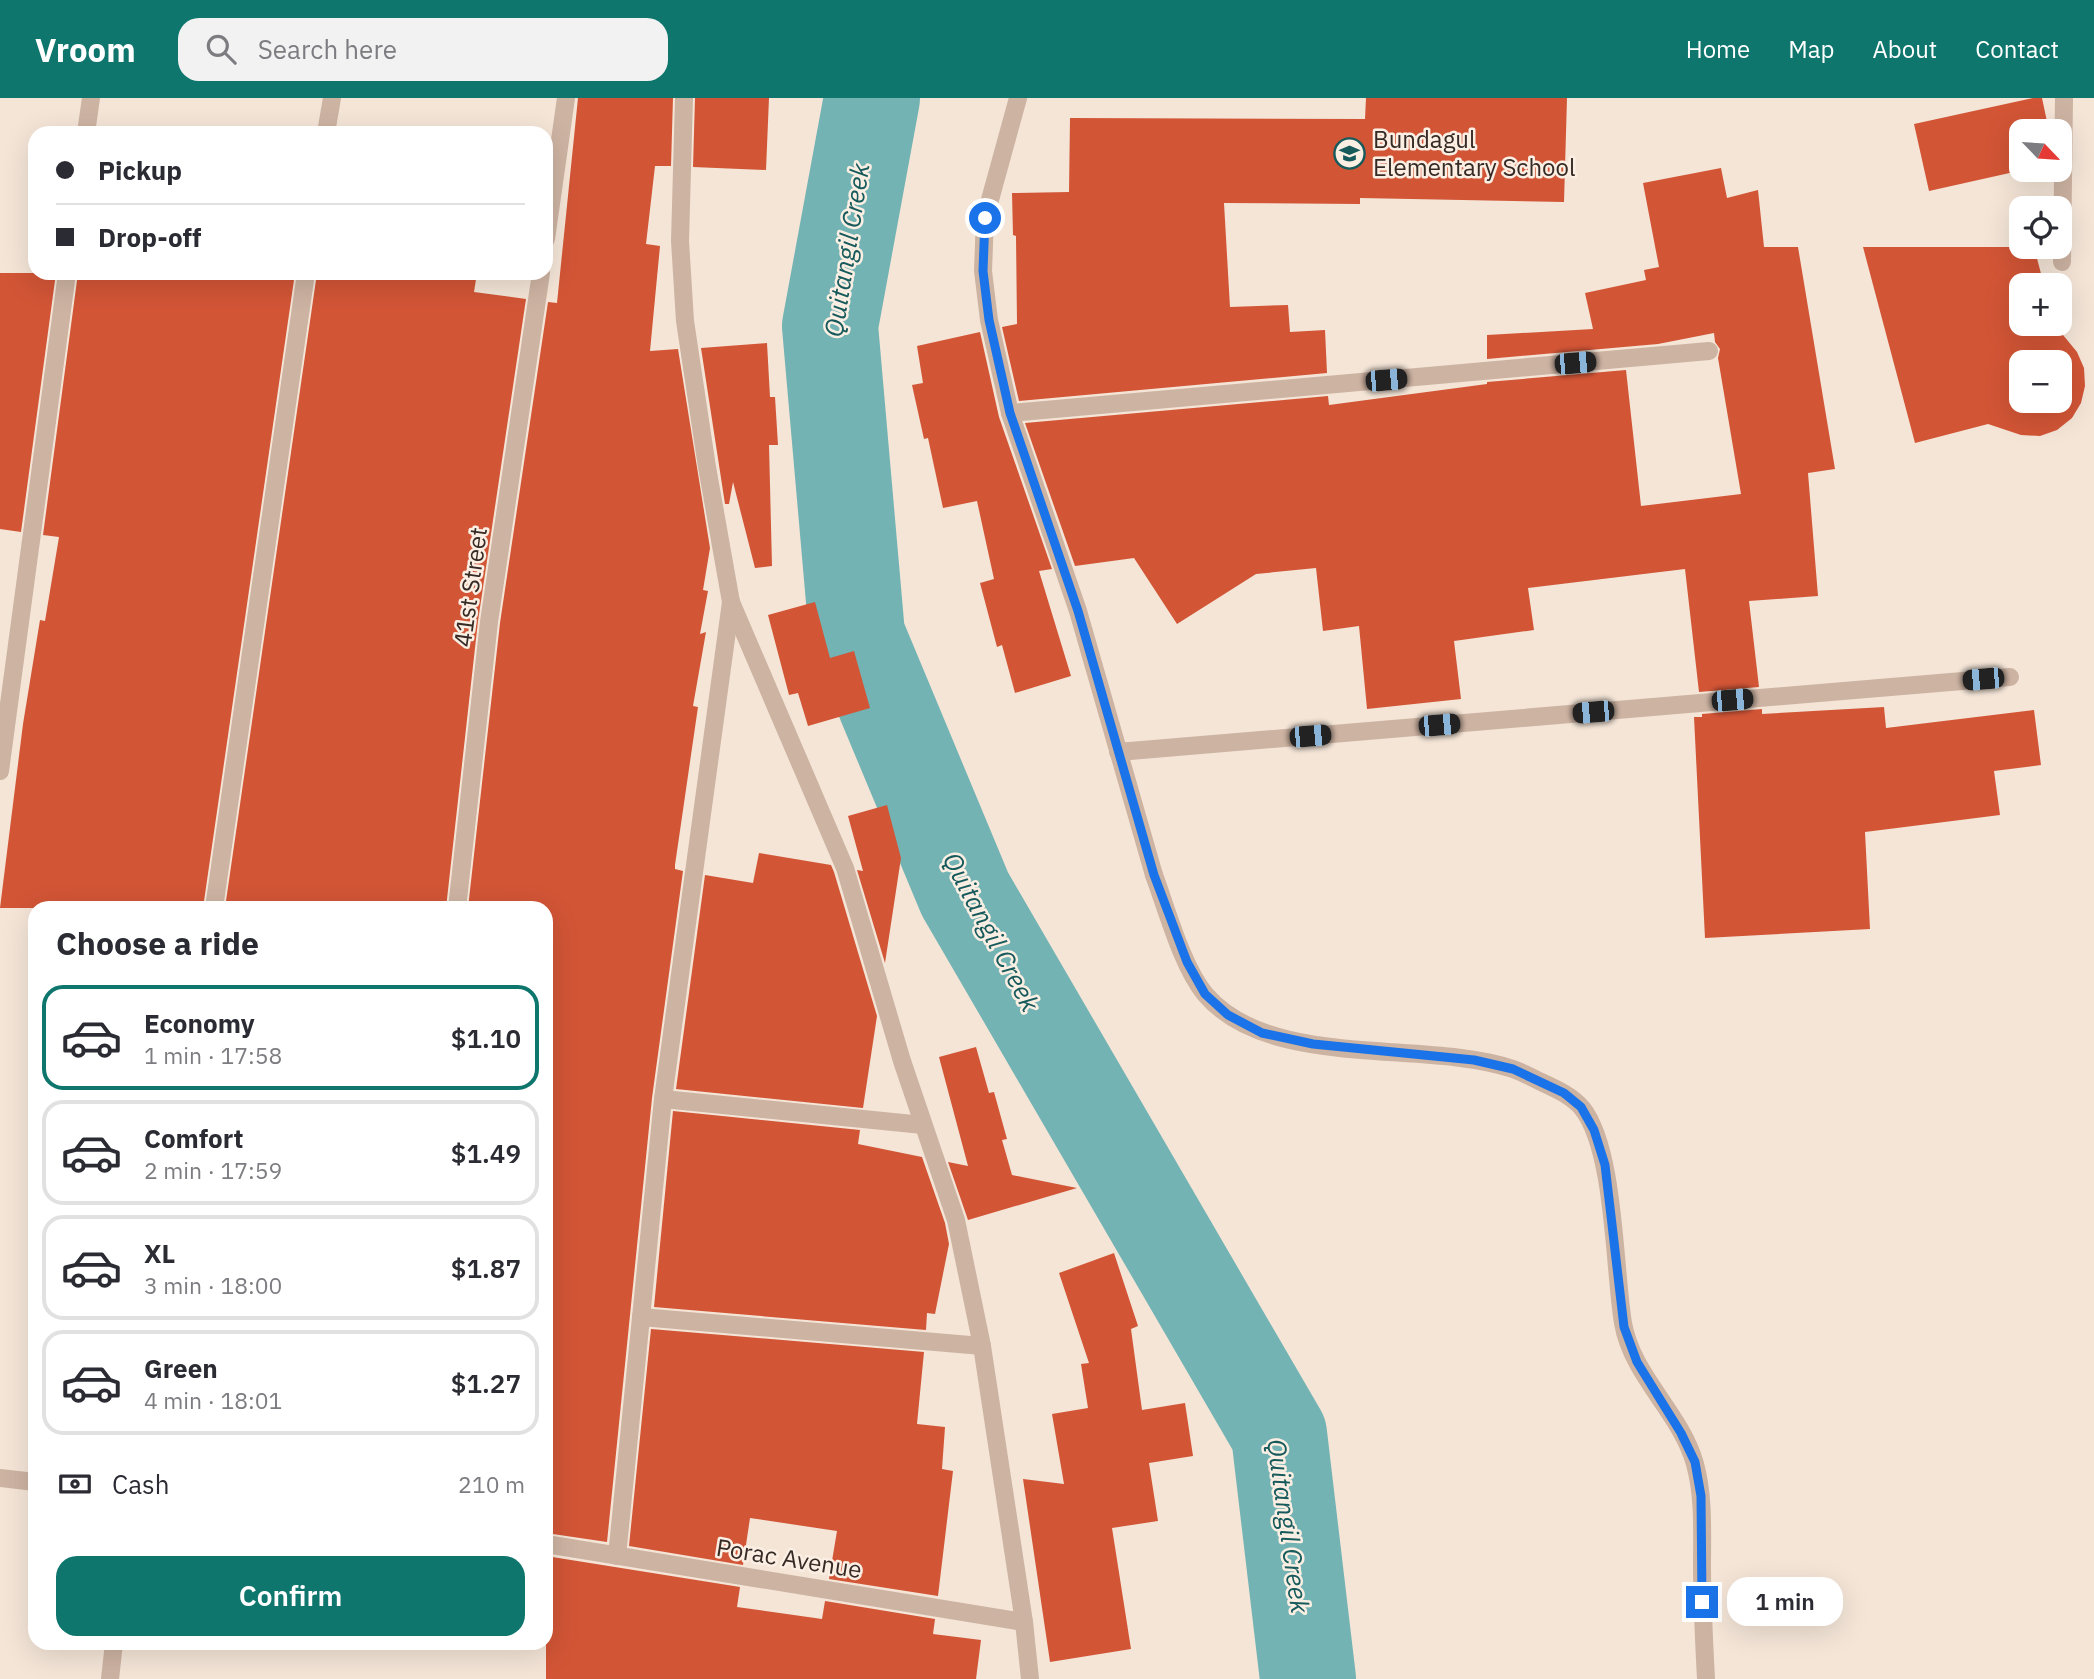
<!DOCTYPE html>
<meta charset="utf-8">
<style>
body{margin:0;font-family:"IBM Plex Sans",sans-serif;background:#f2f2f3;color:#2b2b33;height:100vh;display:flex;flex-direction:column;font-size:26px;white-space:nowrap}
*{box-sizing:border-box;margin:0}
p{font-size:23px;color:#7c7c81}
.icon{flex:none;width:38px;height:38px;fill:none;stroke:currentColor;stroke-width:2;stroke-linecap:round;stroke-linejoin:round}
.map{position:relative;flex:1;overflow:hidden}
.details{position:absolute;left:28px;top:803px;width:525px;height:749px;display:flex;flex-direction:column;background:#fff;border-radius:21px;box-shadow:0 7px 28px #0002}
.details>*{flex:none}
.banner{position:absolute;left:28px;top:28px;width:525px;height:154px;border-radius:21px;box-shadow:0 7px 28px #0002;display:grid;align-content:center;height:154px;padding:0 28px;background:#fff}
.needle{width:46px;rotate:115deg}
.fabs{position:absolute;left:2009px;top:21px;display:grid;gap:14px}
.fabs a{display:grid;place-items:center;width:63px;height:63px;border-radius:14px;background:#fff;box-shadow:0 7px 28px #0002;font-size:35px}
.end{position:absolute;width:32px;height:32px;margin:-16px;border:9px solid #1a73e8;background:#fff;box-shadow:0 0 0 4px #fff}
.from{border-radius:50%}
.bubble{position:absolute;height:49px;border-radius:21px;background:#fff;box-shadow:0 7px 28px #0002;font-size:23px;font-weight:600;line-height:49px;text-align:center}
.car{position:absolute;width:21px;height:42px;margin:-21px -10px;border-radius:9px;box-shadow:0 0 5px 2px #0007;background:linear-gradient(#222 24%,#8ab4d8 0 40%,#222 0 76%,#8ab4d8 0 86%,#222 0)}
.banner b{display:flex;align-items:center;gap:24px;height:66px;font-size:26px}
.banner b+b{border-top:2px solid #e1e1e2}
.banner i{width:18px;height:18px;background:#2b2b33}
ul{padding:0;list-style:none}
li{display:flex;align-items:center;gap:21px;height:105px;margin:0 14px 10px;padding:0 14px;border:4px solid #e1e1e2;border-radius:21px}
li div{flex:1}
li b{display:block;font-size:26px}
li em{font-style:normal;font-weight:600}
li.on{border-color:#0f766e}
li>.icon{width:63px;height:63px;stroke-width:1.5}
h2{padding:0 28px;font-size:32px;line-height:84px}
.pay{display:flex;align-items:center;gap:18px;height:77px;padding:0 28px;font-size:26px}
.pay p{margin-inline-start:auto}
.primary-button{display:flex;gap:14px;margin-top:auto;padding:14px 28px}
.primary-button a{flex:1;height:80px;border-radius:21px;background:#0f766e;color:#fff;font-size:28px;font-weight:600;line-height:80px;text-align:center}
header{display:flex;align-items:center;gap:42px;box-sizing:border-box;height:98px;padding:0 35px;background:#0f766e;color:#fff}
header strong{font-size:33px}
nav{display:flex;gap:38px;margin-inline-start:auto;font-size:24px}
.search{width:490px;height:63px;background:#f2f2f3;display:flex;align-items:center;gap:18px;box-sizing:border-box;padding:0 24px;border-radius:21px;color:#7c7c81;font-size:26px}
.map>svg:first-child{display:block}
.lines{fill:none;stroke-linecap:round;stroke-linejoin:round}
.river{stroke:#73b3b3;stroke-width:96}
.building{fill:#d25536;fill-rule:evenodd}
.service{stroke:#cdb3a2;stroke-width:18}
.minor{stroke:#cdb3a2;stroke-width:18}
.route{stroke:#1a73e8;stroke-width:9}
.labels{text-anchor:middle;stroke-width:5;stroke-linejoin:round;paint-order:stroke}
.poi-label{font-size:24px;fill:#362a25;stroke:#fbefe4;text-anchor:start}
.street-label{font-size:24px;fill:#362a25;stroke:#fbefe4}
.water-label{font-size:26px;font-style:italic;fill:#175a5c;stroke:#fbefe4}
</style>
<header>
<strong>Vroom</strong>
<div class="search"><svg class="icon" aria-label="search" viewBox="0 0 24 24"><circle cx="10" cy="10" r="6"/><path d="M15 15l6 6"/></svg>Search here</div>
<nav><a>Home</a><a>Map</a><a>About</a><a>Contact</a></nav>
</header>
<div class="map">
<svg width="2094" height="1581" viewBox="0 0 2094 1581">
<rect width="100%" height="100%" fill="#f4e5d7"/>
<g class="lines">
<path class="river" d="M 872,0 L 830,228 L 857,537 L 965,796 L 1279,1336 L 1308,1581"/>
</g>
<g class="building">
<path d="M 578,0 L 673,0 L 671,68 L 655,68 L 646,146 L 660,148 L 650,253 L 678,251 L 710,450 L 703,492 L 708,493 L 700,536 L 706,534 L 693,608 L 698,609 L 675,767 L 675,771 L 683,773 L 652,1000 L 607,1444 L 546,1435 L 546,810 L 468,810 L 500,525 L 548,204 L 557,205 Z"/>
<path d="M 695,0 L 769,0 L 766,72 L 693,69 Z"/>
<path d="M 1366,0 L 1567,0 L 1564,104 L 1360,100 L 1360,106 L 1224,105 L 1230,209 L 1288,207 L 1290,234 L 1325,232 L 1327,275 L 1019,303 L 1002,229 L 1017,226 L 1016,138 L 1013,137 L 1012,95 L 1069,94 L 1070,20 L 1365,21 Z"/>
<path d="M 2033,0 L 2042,0 L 2049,33 L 2021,33 L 2021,72 L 2023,72 L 1929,93 L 1914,26 Z"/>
<path d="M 1721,70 L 1727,100 L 1758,92 L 1764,149 L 1798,149 L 1835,371 L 1808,375 L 1818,498 L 1749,503 L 1759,589 L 1699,594 L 1685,471 L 1528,490 L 1534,532 L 1454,543 L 1461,601 L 1367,611 L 1359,528 L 1323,533 L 1316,470 L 1256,476 L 1177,526 L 1134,460 L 1075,468 L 1025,325 L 1328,298 L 1329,307 L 1487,286 L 1487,284 L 1626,272 L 1641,408 L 1741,396 L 1718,260 L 1720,251 L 1715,244 L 1714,235 L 1658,246 L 1487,261 L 1487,237 L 1593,231 L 1585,195 L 1646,182 L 1644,172 L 1659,169 L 1643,85 Z"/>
<path d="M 1863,149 L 2034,149 L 2044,187 L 2021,187 L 2021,226 L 2054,226 L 2077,254 L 2084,270 L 2085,288 L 2081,305 L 2072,320 L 2057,332 L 2040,338 L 2021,337 L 1988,326 L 1915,345 ZM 2021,264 L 2060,264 L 2060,303 L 2021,303 Z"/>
<path d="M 0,175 L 56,175 L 21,434 L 0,431 Z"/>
<path d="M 78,175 L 295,175 L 203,810 L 0,810 L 23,626 L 40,522 L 45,523 L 59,439 L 43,437 Z"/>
<path d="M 317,175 L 366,175 L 427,182 L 428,175 L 477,175 L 474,194 L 526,201 L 478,523 L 446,810 L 225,810 Z"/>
<path d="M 980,234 L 999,319 L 1052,471 L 1039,473 L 1071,578 L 1015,595 L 1002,547 L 997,549 L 980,485 L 994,481 L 977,403 L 943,410 L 928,340 L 924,341 L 912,287 L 923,285 L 917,248 Z"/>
<path d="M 767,245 L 770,299 L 775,299 L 778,347 L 769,347 L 772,468 L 755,470 L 733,384 L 729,406 L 725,406 L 701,250 Z"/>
<path d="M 815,504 L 830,560 L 854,553 L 870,610 L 808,628 L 798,595 L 789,597 L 768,517 Z"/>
<path d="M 1884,609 L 1886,630 L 2034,612 L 2041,667 L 1994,673 L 2000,717 L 1865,734 L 1870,831 L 1705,840 L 1694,619 L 1702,619 L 1702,616 L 1762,611 L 1762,616 Z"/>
<path d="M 887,707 L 901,760 L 885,865 L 857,772 L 863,773 L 848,718 Z"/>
<path d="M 759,755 L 831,767 L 834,774 L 877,918 L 863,1010 L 676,991 L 705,777 L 753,785 Z"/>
<path d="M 976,949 L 989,995 L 994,994 L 1007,1041 L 1002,1042 L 1012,1077 L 1077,1090 L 968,1122 L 948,1064 L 968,1068 L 939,959 Z"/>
<path d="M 673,1013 L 860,1032 L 858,1046 L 922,1059 L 945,1125 L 949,1146 L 935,1216 L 927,1215 L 926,1232 L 654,1209 Z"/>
<path d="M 1114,1155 L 1138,1228 L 1131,1231 L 1142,1312 L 1185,1305 L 1193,1358 L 1149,1365 L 1158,1423 L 1112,1430 L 1131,1551 L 1050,1564 L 1023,1381 L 1064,1386 L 1052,1316 L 1088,1310 L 1081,1266 L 1089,1265 L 1059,1175 Z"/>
<path d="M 651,1231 L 924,1254 L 917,1326 L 945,1329 L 942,1371 L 953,1373 L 938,1498 L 829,1481 L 837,1433 L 750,1420 L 743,1467 L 629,1448 Z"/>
<path d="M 546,1458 L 740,1489 L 737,1509 L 822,1521 L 825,1503 L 935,1521 L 933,1536 L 981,1542 L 976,1581 L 546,1581 Z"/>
</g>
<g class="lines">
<path class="service" d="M 1154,777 C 1167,812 1182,868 1205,896 C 1270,973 1425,941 1513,971 C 1522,974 1531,979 1539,983 C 1554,990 1571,997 1582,1010 C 1615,1051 1614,1171 1623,1225 C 1632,1278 1681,1315 1695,1366 C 1704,1399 1702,1434 1702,1468 C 1702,1506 1704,1543 1706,1581"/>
<g class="minor">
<path d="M 684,0 L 680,143 L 685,223 L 707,369 L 731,504 L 845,770 L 902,963 L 956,1122 L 982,1248 L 1024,1524 L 1030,1581"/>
<path d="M 1018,0 L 985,120 L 983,173 L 989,222 L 1010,315 L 1078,513 L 1154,777"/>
<path d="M 86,35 L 91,0"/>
<path d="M 326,35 L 332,0"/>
<path d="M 546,141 L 566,0"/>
<path d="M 2062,164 L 2064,0"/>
<path d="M 1010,315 L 1709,253"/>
<path d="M 1118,654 L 2010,579"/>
<path d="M 0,673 L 67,175"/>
<path d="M 214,810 L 306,175"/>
<path d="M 457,810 L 489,524 L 541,175"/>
<path d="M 663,1001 L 923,1027"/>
<path d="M 641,1219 L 982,1248"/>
<path d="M 0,1380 L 35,1384"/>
<path d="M 546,1446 L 1024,1524"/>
<path d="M 617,1458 L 663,1001 L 731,504"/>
<path d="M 110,1581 L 114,1545"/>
</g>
</g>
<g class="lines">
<path class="route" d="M 985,120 L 983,173 L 989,222 L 1010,315 L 1078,513 L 1154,777 L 1187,864 L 1205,896 L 1228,917 L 1262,935 L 1313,946 L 1474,962 L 1513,971 L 1564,995 L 1581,1009 L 1594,1032 L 1605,1067 L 1624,1229 L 1637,1264 L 1681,1335 L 1695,1364 L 1701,1398 L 1702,1504"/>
</g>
<defs>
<symbol id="school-ring" viewBox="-11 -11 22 22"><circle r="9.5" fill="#fbefe4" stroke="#175a5c" stroke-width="1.5"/><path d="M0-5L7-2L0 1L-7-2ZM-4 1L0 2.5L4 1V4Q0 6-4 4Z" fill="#175a5c"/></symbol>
</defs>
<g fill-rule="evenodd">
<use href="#school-ring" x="1332" y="38" width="35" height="35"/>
</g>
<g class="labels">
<g class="poi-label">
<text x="1373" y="50">Bundagul<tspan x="1373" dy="28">Elementary School</tspan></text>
</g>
<g class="street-label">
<text transform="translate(471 489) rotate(-82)" y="8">41st Street</text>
<text transform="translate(789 1461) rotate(9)" y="8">Porac Avenue</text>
</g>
<g class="water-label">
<text transform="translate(847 152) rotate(-81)" y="9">Quitangil Creek</text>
<text transform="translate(991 834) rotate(62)" y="9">Quitangil Creek</text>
<text transform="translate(1288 1428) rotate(82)" y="9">Quitangil Creek</text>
</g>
</g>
</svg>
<div class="fabs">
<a><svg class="needle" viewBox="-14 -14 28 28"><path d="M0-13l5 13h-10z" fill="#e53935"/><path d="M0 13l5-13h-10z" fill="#7c7c81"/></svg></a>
<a><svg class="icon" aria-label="locate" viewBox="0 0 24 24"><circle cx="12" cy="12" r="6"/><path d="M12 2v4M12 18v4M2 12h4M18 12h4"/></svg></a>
<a>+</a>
<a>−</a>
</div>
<i class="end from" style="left:985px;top:120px"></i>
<i class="end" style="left:1702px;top:1504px"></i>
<div class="bubble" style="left:1727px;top:1479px;width:116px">1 min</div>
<i class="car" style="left:1575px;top:265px;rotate:85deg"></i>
<i class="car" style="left:1386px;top:282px;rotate:85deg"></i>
<i class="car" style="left:1983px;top:581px;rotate:265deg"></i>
<i class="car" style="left:1732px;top:602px;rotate:85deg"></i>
<i class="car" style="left:1593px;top:614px;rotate:265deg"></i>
<i class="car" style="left:1439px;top:627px;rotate:85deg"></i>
<i class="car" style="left:1310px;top:638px;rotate:85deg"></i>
<div class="banner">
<b><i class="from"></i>Pickup</b>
<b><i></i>Drop-off</b>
</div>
<section class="details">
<h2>Choose a ride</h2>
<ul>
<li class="on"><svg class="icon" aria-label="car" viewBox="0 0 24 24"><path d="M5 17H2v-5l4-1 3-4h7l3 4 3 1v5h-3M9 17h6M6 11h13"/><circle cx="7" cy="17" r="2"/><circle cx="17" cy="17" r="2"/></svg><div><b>Economy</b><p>1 min · 17:58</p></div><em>$1.10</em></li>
<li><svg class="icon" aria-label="car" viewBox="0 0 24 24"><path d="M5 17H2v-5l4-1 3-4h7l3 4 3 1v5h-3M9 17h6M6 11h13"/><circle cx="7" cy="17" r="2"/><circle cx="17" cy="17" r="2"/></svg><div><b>Comfort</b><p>2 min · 17:59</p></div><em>$1.49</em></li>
<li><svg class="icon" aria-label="car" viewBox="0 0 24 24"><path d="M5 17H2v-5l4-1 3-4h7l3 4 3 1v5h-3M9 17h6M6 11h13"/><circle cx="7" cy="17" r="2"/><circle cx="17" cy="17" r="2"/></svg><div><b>XL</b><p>3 min · 18:00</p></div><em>$1.87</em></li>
<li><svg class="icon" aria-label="car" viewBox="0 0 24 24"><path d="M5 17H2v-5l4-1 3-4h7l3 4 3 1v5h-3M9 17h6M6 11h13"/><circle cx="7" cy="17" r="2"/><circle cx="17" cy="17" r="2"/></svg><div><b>Green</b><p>4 min · 18:01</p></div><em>$1.27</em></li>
</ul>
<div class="pay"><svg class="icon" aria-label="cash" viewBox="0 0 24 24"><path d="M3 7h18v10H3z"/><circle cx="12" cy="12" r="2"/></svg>Cash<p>210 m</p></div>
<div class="primary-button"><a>Confirm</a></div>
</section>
</div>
